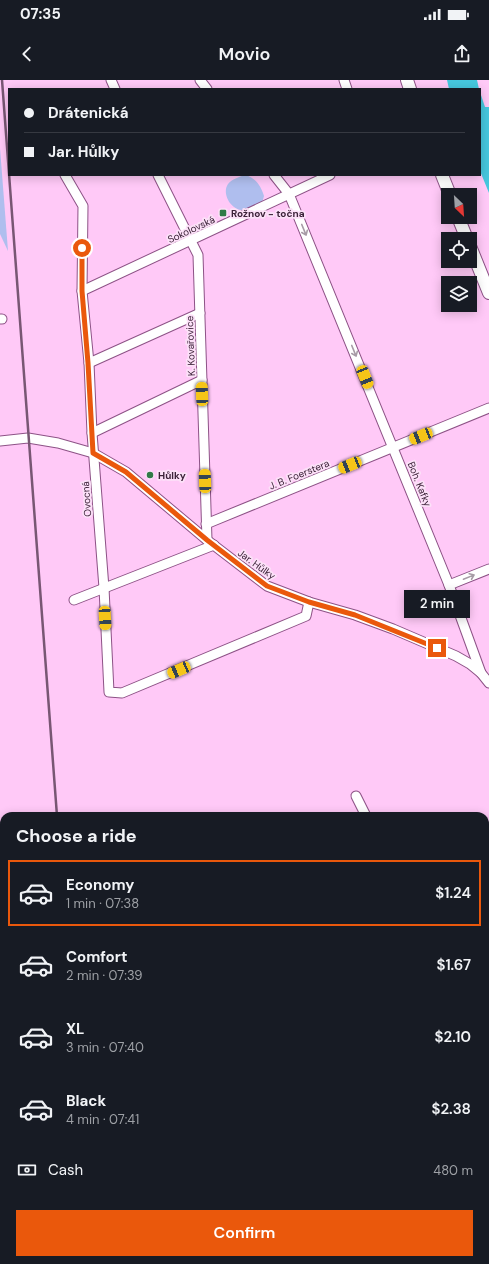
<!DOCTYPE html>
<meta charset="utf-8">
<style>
body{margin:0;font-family:"DM Sans",sans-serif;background:#20242c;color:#f1f3f6;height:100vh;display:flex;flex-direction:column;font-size:15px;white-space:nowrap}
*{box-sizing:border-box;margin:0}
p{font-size:13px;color:#9ea1a6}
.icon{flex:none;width:22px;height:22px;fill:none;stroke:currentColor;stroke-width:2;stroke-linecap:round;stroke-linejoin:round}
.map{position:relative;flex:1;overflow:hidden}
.drawer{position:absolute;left:0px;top:732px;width:489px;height:452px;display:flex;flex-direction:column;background:#171b24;border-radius:12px 12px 0 0;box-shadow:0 2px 10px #0003}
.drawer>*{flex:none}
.top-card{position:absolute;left:8px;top:8px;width:473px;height:88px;border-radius:0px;box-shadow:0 2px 10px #0003;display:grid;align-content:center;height:88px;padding:0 16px;background:#171b24}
.needle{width:26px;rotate:155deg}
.fabs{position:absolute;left:441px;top:108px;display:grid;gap:8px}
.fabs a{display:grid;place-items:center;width:36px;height:36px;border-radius:0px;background:#171b24;box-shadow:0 2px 10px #0003;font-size:20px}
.end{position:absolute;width:18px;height:18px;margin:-9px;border:5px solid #ea580c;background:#fff;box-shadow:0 0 0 2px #fff}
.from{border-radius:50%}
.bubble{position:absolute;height:28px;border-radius:0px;background:#171b24;box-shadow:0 2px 10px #0003;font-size:13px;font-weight:600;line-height:28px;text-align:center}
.car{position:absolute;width:12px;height:24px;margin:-12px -6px;border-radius:5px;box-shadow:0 0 3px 1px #0007;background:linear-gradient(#f5c518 24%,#345 0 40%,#f5c518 0 76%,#345 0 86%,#f5c518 0)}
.top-card b{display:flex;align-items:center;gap:14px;height:38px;font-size:15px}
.top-card b+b{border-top:1px solid #363941}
.top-card i{width:10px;height:10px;background:#f1f3f6}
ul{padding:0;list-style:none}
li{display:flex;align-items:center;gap:12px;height:66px;margin:0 8px 6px;padding:0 8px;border:2px solid transparent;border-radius:0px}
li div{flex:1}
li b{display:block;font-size:15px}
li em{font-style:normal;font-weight:600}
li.selected{border-color:#ea580c}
li>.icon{width:36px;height:36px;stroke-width:1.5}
h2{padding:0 16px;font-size:18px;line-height:48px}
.pay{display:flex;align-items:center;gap:10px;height:44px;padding:0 16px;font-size:15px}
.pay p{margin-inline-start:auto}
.primary-button{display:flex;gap:8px;margin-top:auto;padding:8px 16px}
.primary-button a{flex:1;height:46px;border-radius:0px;background:#ea580c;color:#fff;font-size:16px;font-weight:600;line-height:46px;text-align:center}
.status{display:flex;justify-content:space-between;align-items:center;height:28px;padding:0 20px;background:#171b24;direction:ltr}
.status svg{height:11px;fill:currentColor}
header{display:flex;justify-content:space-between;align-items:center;height:52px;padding:0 16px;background:#171b24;font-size:18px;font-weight:600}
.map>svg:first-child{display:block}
.green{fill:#afbeee}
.water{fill:#46c7de}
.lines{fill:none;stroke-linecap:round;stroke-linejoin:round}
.stream{stroke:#46c7de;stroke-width:2.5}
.street-casing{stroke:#8d5286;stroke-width:11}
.secondary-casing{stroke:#8d5286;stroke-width:14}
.street{stroke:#fff;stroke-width:9}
.secondary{stroke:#fff;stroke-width:12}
.rail{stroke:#785673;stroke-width:2.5}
.oneway{stroke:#a79ca6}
.route{stroke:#ea580c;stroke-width:5}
.poi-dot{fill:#307a47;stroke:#fce1f8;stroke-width:1.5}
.labels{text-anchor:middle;stroke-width:3.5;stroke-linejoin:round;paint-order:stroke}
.poi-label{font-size:10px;font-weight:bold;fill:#3c2339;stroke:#fce1f8;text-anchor:start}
.street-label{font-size:10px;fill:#3c2339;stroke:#fce1f8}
</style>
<div class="status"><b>07:35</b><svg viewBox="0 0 49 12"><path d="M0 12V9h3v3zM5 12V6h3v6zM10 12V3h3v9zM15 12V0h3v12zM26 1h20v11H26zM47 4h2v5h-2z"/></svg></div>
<header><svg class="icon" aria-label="back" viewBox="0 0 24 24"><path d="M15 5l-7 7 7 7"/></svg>Movio<svg class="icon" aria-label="share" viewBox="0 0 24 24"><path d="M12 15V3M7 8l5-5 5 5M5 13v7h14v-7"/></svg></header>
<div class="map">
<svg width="489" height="1184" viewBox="0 0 489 1184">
<rect width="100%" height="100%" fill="#ffc9f7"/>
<g class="green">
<path d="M 0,68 L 8,171 L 0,154 Z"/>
<path d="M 245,95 C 256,98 261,106 264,116 L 262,123 C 257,126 250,130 245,130 C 232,132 221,114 228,104 C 232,99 239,97 245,95 Z"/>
<path d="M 4,803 L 4,866 L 0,857 L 0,804 Z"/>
<path d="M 485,810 L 489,819 L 489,868 L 485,870 Z"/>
<path d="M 485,954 L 489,960 L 488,1007 L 485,1003 Z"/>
<path d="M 56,1180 L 73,1180 L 75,1184 L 39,1184 Z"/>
<path d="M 86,1180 L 129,1180 L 131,1184 L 88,1184 Z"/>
</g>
<g class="water">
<path d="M 447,0 L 477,0 L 479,9 L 449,9 Z"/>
<path d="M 480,12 L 485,27 L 489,27 L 489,20 L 489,113 L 480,91 Z"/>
</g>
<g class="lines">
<path class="stream" d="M 138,1180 L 140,1184"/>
<defs>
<g id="street">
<path d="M 111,0 L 115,9"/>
<path d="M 200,0 L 207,9"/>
<path d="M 344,0 L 347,9"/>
<path d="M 65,95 L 83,126 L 82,211 L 89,283 L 92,353 L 104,508 L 109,612 L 122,613 L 306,536 L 309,522"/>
<path d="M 158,95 L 198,175 L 207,460"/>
<path d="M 274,95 L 289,114 L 449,505 L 481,593"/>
<path d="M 82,211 L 330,95"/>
<path d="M 0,239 L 2,239"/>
<path d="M 89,283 L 200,233"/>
<path d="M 92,353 L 202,300"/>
<path d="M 0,361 L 28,358 L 58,363 L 93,373 L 126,392 L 207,460 L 267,506 L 309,522 L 355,535 L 393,549 L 456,576 L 470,584 L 481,593 L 489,603"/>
<path d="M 206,444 L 489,328"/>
<path d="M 449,505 L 489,489"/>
<path d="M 74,520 L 214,465"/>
<path d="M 356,716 L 366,736"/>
<path d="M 485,883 L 489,880"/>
<path d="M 485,945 L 489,951"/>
<path d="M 485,1018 L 489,1016"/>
<path d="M 0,1149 L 4,1149"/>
<path d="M 485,1154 L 489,1161"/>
<path d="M 485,1172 L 489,1170"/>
<path d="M 78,1180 L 80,1184"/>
<path d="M 237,1180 L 239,1184"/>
<path d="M 170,1184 L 178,1180"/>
<path d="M 462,1184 L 470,1180"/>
</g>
<g id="secondary">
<path d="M 407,0 L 410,9"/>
<path d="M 442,95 L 450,115"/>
<path d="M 458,137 L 467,159"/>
<path d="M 470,166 L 489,213"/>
</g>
</defs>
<use href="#street" class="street-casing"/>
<use href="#secondary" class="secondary-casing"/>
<use href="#street" class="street"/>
<use href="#secondary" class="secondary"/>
<g class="rail">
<path d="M 2,0 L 57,736"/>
<path d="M 0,872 L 4,880"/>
<path d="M 152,1180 L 154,1184"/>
<path d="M 159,1180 L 161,1184"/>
</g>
</g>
<defs><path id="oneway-shaft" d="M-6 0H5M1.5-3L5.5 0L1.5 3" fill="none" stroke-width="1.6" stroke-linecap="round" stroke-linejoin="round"/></defs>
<g class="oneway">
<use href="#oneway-shaft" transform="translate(304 150) rotate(68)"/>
<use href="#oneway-shaft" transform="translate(354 271) rotate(68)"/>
<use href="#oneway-shaft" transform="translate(469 497) rotate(-22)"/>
</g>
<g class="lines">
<path class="route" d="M 82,168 L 82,211 L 88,283 L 93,373 L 126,392 L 207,460 L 267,506 L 309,522 L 355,535 L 437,568"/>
</g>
<g class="poi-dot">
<rect x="219" y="129" width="8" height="8" rx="2"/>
<circle cx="150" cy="395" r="4"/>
</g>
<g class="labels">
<g class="poi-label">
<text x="231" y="137">Rožnov - točna</text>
<text x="158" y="399">Hůlky</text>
</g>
<g class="street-label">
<text transform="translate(191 149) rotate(-25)" y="4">Sokolovská</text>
<text transform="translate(190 266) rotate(-92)" y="4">K. Kovařovice</text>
<text transform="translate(299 394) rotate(-22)" y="4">J. B. Foerstera</text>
<text transform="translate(420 404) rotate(68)" y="4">Boh. Kafky</text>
<text transform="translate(86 419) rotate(-94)" y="4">Ovocná</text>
<text transform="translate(257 484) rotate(36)" y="4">Jar. Hůlky</text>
</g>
</g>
</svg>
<div class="fabs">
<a><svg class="needle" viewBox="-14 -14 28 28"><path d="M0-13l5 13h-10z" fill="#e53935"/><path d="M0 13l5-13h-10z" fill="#9ea1a6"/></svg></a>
<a><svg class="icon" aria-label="locate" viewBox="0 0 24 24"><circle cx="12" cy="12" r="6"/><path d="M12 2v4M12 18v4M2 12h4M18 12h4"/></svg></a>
<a><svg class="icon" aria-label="layers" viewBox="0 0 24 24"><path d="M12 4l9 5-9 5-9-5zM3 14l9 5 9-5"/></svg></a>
</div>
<i class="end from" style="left:82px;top:168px"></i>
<i class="end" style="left:437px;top:568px"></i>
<div class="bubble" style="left:404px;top:510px;width:66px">2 min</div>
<i class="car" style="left:365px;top:297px;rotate:158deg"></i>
<i class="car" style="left:202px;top:314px;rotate:358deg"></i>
<i class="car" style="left:421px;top:356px;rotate:248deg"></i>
<i class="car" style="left:350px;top:385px;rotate:248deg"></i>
<i class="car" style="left:205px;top:401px;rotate:358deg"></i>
<i class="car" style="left:105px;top:538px;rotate:177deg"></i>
<i class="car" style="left:179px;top:590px;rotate:247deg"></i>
<div class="top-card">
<b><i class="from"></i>Drátenická</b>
<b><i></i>Jar. Hůlky</b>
</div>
<section class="drawer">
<h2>Choose a ride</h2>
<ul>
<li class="selected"><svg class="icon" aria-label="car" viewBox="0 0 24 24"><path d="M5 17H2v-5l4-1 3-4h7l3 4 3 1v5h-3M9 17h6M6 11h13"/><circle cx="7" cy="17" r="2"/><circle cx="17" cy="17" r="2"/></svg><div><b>Economy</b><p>1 min · 07:38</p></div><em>$1.24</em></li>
<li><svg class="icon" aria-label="car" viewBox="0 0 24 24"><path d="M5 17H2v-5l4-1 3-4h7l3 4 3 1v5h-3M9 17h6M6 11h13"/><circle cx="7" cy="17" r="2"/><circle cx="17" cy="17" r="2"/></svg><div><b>Comfort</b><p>2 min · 07:39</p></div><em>$1.67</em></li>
<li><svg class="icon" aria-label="car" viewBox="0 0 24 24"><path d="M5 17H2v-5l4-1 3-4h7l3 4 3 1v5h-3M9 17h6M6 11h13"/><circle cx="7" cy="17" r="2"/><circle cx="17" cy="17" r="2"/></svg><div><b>XL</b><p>3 min · 07:40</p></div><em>$2.10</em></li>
<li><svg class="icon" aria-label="car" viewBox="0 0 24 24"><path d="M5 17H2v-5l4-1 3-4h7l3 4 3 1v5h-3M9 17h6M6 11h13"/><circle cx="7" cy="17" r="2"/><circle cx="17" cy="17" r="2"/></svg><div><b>Black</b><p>4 min · 07:41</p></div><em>$2.38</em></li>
</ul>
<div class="pay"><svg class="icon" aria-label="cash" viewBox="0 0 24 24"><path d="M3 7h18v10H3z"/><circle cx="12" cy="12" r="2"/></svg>Cash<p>480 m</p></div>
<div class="primary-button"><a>Confirm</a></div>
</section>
</div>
